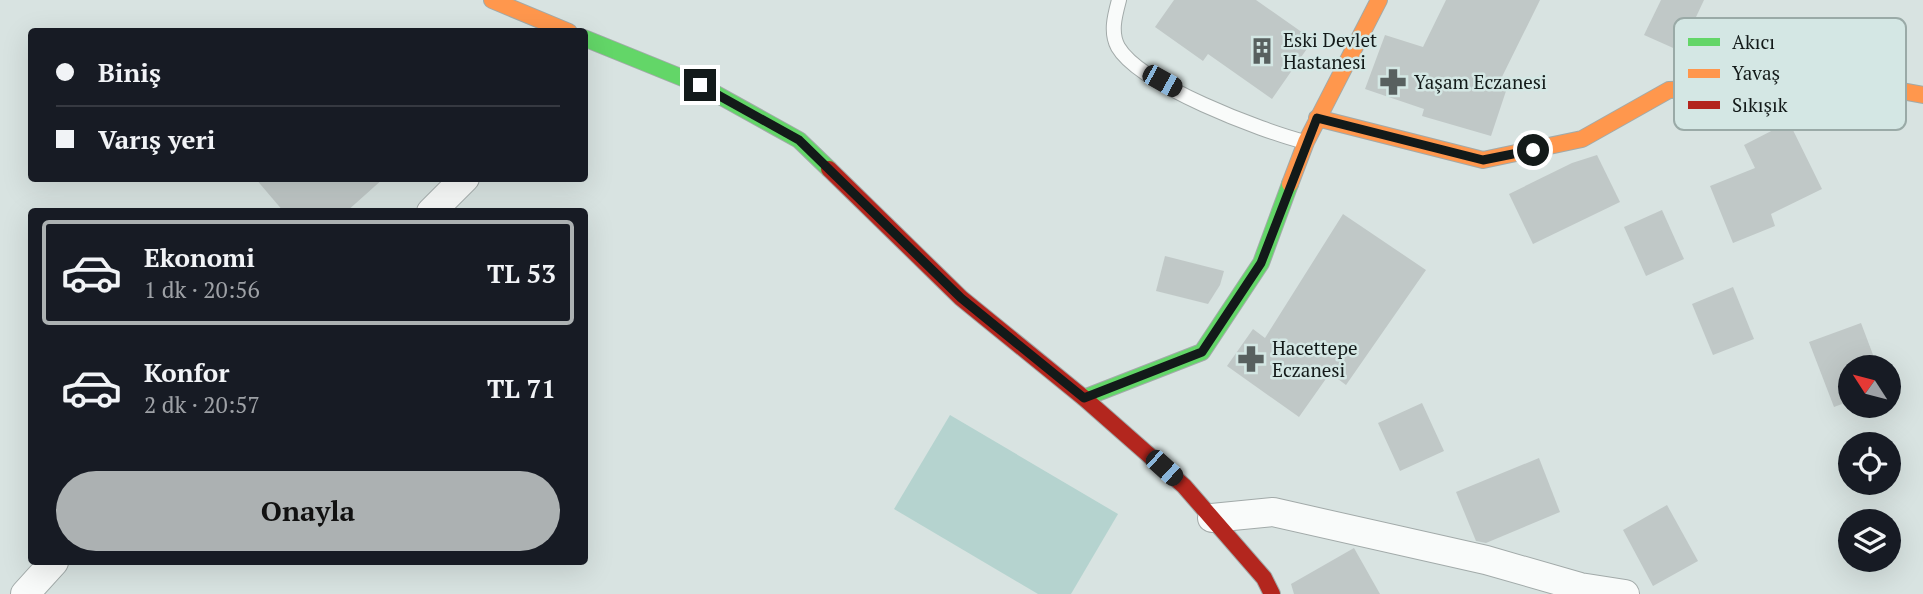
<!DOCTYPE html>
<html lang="tr">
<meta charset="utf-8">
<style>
body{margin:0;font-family:"PT Serif",serif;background:#20242c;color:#f1f3f6;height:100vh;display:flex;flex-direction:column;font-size:26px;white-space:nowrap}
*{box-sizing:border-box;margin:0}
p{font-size:23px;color:#9ea1a6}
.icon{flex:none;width:38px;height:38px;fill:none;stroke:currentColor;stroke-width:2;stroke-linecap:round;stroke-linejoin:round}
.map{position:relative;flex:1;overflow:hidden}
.panel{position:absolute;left:28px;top:208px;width:560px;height:357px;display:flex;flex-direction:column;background:#171b24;border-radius:7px;box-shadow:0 7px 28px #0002}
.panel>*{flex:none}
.top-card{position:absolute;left:28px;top:28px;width:560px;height:154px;border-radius:7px;box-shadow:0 7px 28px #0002;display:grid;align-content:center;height:154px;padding:0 28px;background:#171b24}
.needle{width:46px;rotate:306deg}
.controls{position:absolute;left:1838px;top:355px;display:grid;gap:14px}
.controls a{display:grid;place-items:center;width:63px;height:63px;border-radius:50%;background:#171b24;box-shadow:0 7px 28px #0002;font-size:35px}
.end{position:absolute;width:32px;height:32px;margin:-16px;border:9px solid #131a19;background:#fff;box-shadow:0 0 0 4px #fff}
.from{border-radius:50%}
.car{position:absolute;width:21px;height:42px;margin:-21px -10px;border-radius:9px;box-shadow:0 0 5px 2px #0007;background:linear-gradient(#222 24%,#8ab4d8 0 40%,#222 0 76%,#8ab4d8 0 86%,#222 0)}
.top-card b{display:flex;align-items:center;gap:24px;height:66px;font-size:26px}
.top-card b+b{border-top:2px solid #363941}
.top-card i{width:18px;height:18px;background:#f1f3f6}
ul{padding:12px 0 0;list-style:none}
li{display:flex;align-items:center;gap:21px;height:105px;margin:0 14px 10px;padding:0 14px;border:4px solid transparent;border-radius:7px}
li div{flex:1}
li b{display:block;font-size:26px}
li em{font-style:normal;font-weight:800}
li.selected{border-color:#acb1b2}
li>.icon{width:63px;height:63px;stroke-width:1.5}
.action{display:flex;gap:14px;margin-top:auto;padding:14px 28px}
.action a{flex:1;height:80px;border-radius:42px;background:#acb1b2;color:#111;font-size:28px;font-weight:800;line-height:80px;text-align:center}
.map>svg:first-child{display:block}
.green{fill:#b5d3cf}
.building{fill:#c0c8c7}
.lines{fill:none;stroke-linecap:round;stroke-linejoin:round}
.lane-casing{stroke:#a2aaa9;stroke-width:16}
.street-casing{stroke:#a2aaa9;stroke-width:30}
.fast-casing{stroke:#a2aaa9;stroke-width:18}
.slow-casing{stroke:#a2aaa9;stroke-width:18}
.jam-casing{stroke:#a2aaa9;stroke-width:18}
.lane{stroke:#f9fbfa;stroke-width:14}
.street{stroke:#f9fbfa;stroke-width:28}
.fast{stroke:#63d668;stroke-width:16}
.slow{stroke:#ff974d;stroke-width:16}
.jam{stroke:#b3261e;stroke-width:16}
.route{stroke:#131a19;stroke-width:9}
.labels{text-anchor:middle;stroke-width:5;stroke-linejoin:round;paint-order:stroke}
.poi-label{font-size:19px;fill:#131a19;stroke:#d4e7e4;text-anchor:start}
.key{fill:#d4e7e4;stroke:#9aaaa7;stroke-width:2}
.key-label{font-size:19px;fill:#131a19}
</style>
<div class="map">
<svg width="1923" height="594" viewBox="0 0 1923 594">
<rect width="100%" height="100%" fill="#d8e3e1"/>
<path class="green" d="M 950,415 L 1118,514 L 1071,594 L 1038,594 L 894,509 Z"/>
<g class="building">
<path d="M 1174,0 L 1256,0 L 1313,40 L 1272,99 L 1208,54 L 1203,61 L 1155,27 Z"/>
<path d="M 1446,0 L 1540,0 L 1498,85 L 1507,88 L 1491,136 L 1422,116 L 1424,109 L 1365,89 L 1385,35 L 1423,47 Z"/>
<path d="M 1661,0 L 1704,0 L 1680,51 L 1644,35 Z"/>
<path d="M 1789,122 L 1822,189 L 1771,214 L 1775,226 L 1733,243 L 1710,186 L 1755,168 L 1744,145 Z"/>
<path d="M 1597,155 L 1620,202 L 1533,244 L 1509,194 L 1572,163 Z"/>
<path d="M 255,178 L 384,178 L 346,212 L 284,212 Z"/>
<path d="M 1662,210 L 1684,259 L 1646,276 L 1624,227 Z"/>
<path d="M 1343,214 L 1426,270 L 1346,385 L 1330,373 L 1299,417 L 1227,366 L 1253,329 L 1265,338 Z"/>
<path d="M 1165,256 L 1224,271 L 1220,285 L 1208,304 L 1156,291 Z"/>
<path d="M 1733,287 L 1754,339 L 1713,355 L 1692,304 Z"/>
<path d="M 1861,323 L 1878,368 L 1850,368 L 1850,401 L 1834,407 L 1809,342 Z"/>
<path d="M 1422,403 L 1444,451 L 1400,471 L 1378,423 Z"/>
<path d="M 1539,458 L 1560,512 L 1486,543 L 1476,541 L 1456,492 Z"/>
<path d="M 1667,505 L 1698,561 L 1653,586 L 1623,530 Z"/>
<path d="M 1354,548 L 1380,594 L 1294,594 L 1291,584 Z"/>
</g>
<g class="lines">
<defs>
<path id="lane" d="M 1119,0 C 1115,15 1110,32 1118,47 C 1140,85 1262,131 1305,142"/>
<g id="street">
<path d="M 431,212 L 465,178"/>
<path d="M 1212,518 L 1273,512 L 1486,560 L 1580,587 L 1625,594"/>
<path d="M 25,594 L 54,562"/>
</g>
<g id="fast">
<path d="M 584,38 L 700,85 L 799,140 L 829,169"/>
<path d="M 1084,398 L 1202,352 L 1261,263 L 1290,184"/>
</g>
<g id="slow">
<path d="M 492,0 L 569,32"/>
<path d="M 1317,118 L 1483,160 L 1582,139 L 1669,90 L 1858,83 L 1923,95"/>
<path d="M 1290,184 L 1306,142 L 1379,0"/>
</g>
<path id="jam" d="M 829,169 L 961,298 L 1084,398 L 1184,486 L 1264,578 L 1272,594"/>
</defs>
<use href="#lane" class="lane-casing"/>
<use href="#street" class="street-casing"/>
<use href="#fast" class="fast-casing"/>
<use href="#slow" class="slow-casing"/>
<use href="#jam" class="jam-casing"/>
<use href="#lane" class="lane"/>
<use href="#street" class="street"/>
<use href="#fast" class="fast"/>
<use href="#slow" class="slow"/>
<use href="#jam" class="jam"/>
</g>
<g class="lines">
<path class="route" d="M 700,85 L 799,140 L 961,298 L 1084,398 L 1202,352 L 1261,263 L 1317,118 L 1483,160 L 1533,150"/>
</g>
<defs>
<symbol id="building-bare" viewBox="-9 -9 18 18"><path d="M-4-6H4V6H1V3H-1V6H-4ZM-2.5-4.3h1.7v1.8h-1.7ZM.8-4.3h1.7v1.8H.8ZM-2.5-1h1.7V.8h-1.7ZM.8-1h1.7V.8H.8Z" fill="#58605f" stroke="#d4e7e4" stroke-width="2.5" paint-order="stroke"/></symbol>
<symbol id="pharmacy-bare" viewBox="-9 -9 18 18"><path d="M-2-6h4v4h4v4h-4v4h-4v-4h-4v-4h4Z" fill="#58605f" stroke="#d4e7e4" stroke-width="2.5" paint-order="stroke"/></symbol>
</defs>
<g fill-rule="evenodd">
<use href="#building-bare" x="1243" y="32" width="38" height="38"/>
<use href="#pharmacy-bare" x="1374" y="63" width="38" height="38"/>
<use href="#pharmacy-bare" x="1232" y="340" width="38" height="38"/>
</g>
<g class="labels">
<g class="poi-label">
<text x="1283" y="47">Eski Devlet<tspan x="1283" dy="22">Hastanesi</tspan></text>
<text x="1414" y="89">Yaşam Eczanesi</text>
<text x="1272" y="355">Hacettepe<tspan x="1272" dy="22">Eczanesi</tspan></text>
</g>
</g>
<rect x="1674" y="18" width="232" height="112" rx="10" class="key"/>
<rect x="1688" y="38" width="32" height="8" fill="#63d668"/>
<rect x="1688" y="69" width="32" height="9" fill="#ff974d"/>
<rect x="1688" y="101" width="32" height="8" fill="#b3261e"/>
<g class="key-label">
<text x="1732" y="49">Akıcı</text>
<text x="1732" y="80">Yavaş</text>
<text x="1732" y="112">Sıkışık</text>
</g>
</svg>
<div class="controls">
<a><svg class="needle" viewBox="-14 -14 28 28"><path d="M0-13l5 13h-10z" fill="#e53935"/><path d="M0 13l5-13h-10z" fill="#9ea1a6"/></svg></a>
<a><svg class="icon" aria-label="locate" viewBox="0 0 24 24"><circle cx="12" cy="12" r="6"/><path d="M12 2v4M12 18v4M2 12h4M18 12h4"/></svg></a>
<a><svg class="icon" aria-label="layers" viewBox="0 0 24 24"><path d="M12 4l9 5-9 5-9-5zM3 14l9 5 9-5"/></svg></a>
</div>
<i class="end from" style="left:1533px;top:150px"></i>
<i class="end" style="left:700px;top:85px"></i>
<i class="car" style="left:1162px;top:81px;rotate:119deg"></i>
<i class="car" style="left:1164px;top:468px;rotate:132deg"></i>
<div class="top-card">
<b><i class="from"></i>Biniş</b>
<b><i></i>Varış yeri</b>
</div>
<section class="panel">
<ul>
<li class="selected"><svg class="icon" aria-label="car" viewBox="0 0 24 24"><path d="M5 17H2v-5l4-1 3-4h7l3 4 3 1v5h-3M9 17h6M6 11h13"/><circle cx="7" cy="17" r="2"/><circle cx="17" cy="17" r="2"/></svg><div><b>Ekonomi</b><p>1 dk · 20:56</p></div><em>TL 53</em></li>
<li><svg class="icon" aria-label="car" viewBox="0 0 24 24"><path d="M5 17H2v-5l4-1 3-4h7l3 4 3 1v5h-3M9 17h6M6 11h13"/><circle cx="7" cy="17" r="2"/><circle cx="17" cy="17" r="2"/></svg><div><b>Konfor</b><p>2 dk · 20:57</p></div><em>TL 71</em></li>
</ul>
<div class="action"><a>Onayla</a></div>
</section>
</div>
